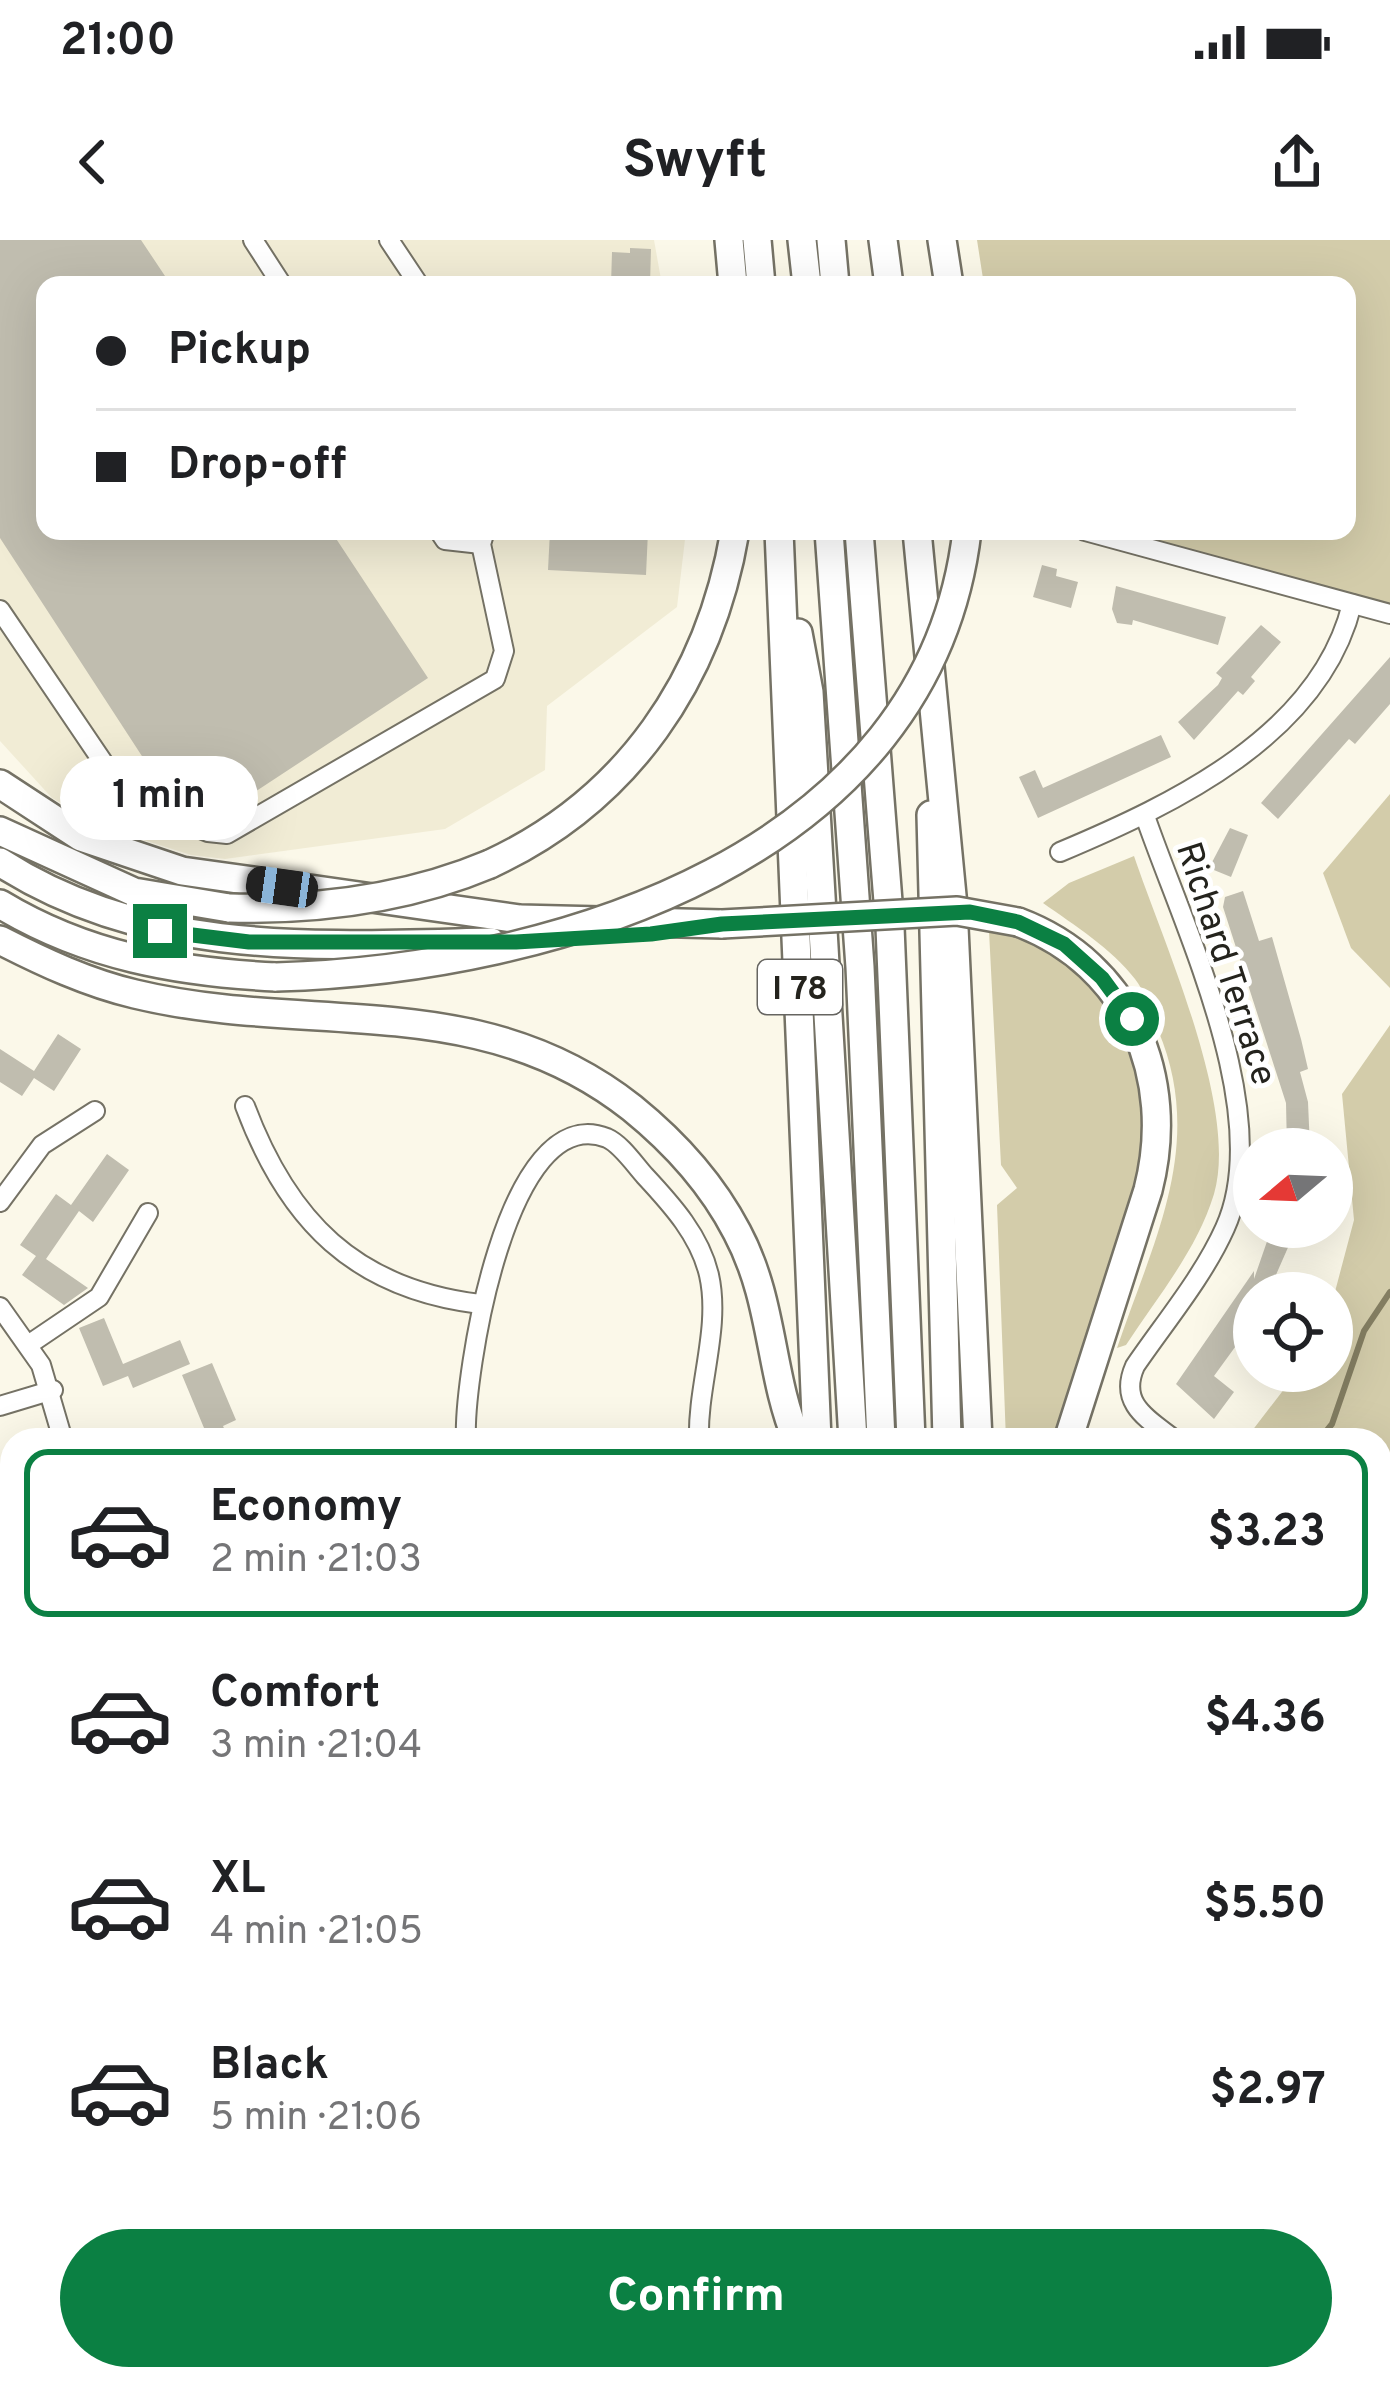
<!DOCTYPE html>
<meta charset="utf-8">
<style>
body{margin:0;font-family:Overpass,sans-serif;background:#f2f2f2;color:#202124;height:100vh;display:flex;flex-direction:column;font-size:45px;white-space:nowrap}
*{box-sizing:border-box;margin:0}
p{font-size:39px;color:#757577}
.icon{flex:none;width:66px;height:66px;fill:none;stroke:currentColor;stroke-width:2;stroke-linecap:round;stroke-linejoin:round}
.map{position:relative;flex:1;overflow:hidden}
.details{position:absolute;left:0px;top:1188px;width:1392px;height:963px;display:flex;flex-direction:column;background:#fff;border-radius:36px 36px 0 0;box-shadow:0 12px 48px #0002}
.details>*{flex:none}
.hud{position:absolute;left:36px;top:36px;width:1320px;height:264px;border-radius:24px;box-shadow:0 12px 48px #0002;display:grid;align-content:center;height:264px;padding:0 60px;background:#fff}
.needle{width:78px;rotate:251deg}
.tools{position:absolute;left:1233px;top:888px;display:grid;gap:24px}
.tools a{display:grid;place-items:center;width:120px;height:120px;border-radius:50%;background:#fff;box-shadow:0 12px 48px #0002;font-size:60px}
.end{position:absolute;width:54px;height:54px;margin:-27px;border:15px solid #0b8043;background:#fff;box-shadow:0 0 0 6px #fff}
.from{border-radius:50%}
.bubble{position:absolute;height:84px;border-radius:42px;background:#fff;box-shadow:0 12px 48px #0002;font-size:39px;font-weight:700;line-height:84px;text-align:center}
.car{position:absolute;width:36px;height:72px;margin:-36px -18px;border-radius:15px;box-shadow:0 0 9px 3px #0007;background:linear-gradient(#222 24%,#8ab4d8 0 40%,#222 0 76%,#8ab4d8 0 86%,#222 0)}
.hud b{display:flex;align-items:center;gap:42px;height:114px;font-size:45px}
.hud b+b{border-top:3px solid #e0e0e0}
.hud i{width:30px;height:30px;background:#202124}
ul{padding:21px 0 0;list-style:none}
li{display:flex;align-items:center;gap:36px;height:168px;margin:0 24px 18px;padding:0 36px;border:6px solid transparent;border-radius:24px}
li div{flex:1}
li b{display:block;font-size:45px}
li em{font-style:normal;font-weight:700}
li.current{border-color:#0b8043}
li>.icon{width:108px;height:108px;stroke-width:1.5}
.cta{display:flex;gap:24px;margin-top:auto;padding:24px 60px}
.cta a{flex:1;height:138px;border-radius:72px;background:#0b8043;color:#fff;font-size:48px;font-weight:700;line-height:138px;text-align:center}
.status{display:flex;justify-content:space-between;align-items:center;height:84px;padding:0 60px;background:#fff;direction:ltr}
.status svg{height:33px;fill:currentColor}
header{display:flex;justify-content:space-between;align-items:center;height:156px;padding:0 60px;background:#fff;font-size:54px;font-weight:700}
.map>svg:first-child{display:block}
.built{fill:#f1ecd5}
.green{fill:#d3ccaa}
.lines{fill:none;stroke-linecap:round;stroke-linejoin:round}
.stream{stroke:#847e62;stroke-width:6}
.building{fill:#c0bdaf}
.minor-casing{stroke:#757265;stroke-width:22}
.highway-casing{stroke:#757265;stroke-width:32}
.minor{stroke:#fff;stroke-width:18}
.highway{stroke:#fff;stroke-width:27}
.highway-bridge-casing{stroke:#757265;stroke-width:32;stroke-linecap:butt}
.highway-bridge{stroke:#fff;stroke-width:27}
.route{stroke:#0b8043;stroke-width:15}
.labels{text-anchor:middle;stroke-width:10;stroke-linejoin:round;paint-order:stroke}
.shield{fill:#fff;stroke:#666561;stroke-width:3}
.shield-label{font-size:33px;font-weight:bold;fill:#24231d}
.street-label{font-size:36px;fill:#24231d;stroke:#fff}
</style>
<div class="status"><b>21:00</b><svg viewBox="0 0 49 12"><path d="M0 12V9h3v3zM5 12V6h3v6zM10 12V3h3v9zM15 12V0h3v12zM26 1h20v11H26zM47 4h2v5h-2z"/></svg></div>
<header><svg class="icon" aria-label="back" viewBox="0 0 24 24"><path d="M15 5l-7 7 7 7"/></svg>Swyft<svg class="icon" aria-label="share" viewBox="0 0 24 24"><path d="M12 15V3M7 8l5-5 5 5M5 13v7h14v-7"/></svg></header>
<div class="map">
<svg width="1390" height="2149" viewBox="0 0 1390 2149">
<rect width="100%" height="100%" fill="#fbf8e9"/>
<path class="built" d="M 0,0 L 654,0 L 662,45 L 45,45 L 45,291 L 686,291 L 677,367 L 547,466 L 545,530 L 445,589 L 225,619 L 191,615 L 103,587 L 52,558 L 0,501 Z"/>
<g class="green">
<path d="M 977,0 L 1390,0 L 1390,373 L 1087,292 L 1347,291 L 1347,45 L 984,45 Z"/>
<path d="M 1390,554 L 1390,748 L 1351,708 L 1323,633 Z"/>
<path d="M 1134,616 C 1163,702 1239,868 1214,954 C 1197,1010 1158,1056 1126,1105 L 1117,1108 C 1154,999 1206,904 1158,790 C 1152,774 1146,753 1135,739 C 1112,709 1074,685 1043,663 L 1069,643 Z"/>
<path d="M 989,691 C 1000,695 1017,697 1022,699 C 1035,702 1051,715 1063,723 C 1140,775 1153,867 1134,951 L 1054,1200 L 1006,1200 L 997,965 L 1017,948 L 1001,925 Z"/>
<path d="M 1390,785 L 1390,1498 L 1380,1504 L 1380,1200 L 1245,1200 L 1298,1131 L 1332,1131 L 1332,1063 L 1354,980 L 1342,854 Z"/>
<path d="M 0,1859 L 12,1864 L 12,2139 L 704,2139 L 728,2149 L 0,2149 Z"/>
</g>
<g class="lines">
<path class="stream" d="M 1319,1200 L 1332,1184 L 1364,1091 L 1390,1052"/>
</g>
<g class="building">
<path d="M 0,0 L 141,0 L 171,45 L 45,45 L 45,291 L 331,291 L 428,438 L 223,573 L 166,553 L 0,298 Z"/>
<path d="M 630,8 L 651,9 L 650,45 L 611,45 L 612,12 L 630,13 Z"/>
<path d="M 550,291 L 648,291 L 646,335 L 548,330 Z"/>
<path d="M 1042,325 L 1057,329 L 1056,336 L 1078,342 L 1071,368 L 1033,357 Z"/>
<path d="M 1116,346 L 1226,377 L 1218,405 L 1133,380 L 1132,385 L 1117,383 L 1112,369 Z"/>
<path d="M 1261,385 L 1281,402 L 1251,437 L 1255,441 L 1243,455 L 1238,451 L 1194,500 L 1178,482 L 1218,445 L 1222,438 L 1216,433 Z"/>
<path d="M 1390,417 L 1390,464 L 1355,504 L 1349,499 L 1278,579 L 1261,563 Z"/>
<path d="M 1161,495 L 1171,517 L 1038,578 L 1019,537 L 1035,530 L 1043,548 Z"/>
<path d="M 1230,588 L 1248,595 L 1231,637 L 1209,628 Z"/>
<path d="M 1243,651 L 1259,701 L 1272,697 L 1301,799 L 1308,829 L 1300,832 L 1308,862 L 1310,908 L 1287,909 L 1286,863 L 1223,667 L 1225,657 Z"/>
<path d="M 58,794 L 81,809 L 54,851 L 34,838 L 22,856 L 0,842 L 0,809 L 34,831 Z"/>
<path d="M 107,914 L 129,930 L 93,982 L 79,971 L 46,1019 L 88,1048 L 64,1065 L 22,1035 L 36,1016 L 20,1005 L 56,954 L 71,965 Z"/>
<path d="M 1272,987 L 1297,987 L 1268,1053 L 1254,1053 L 1254,1081 L 1214,1136 L 1234,1152 L 1214,1179 L 1176,1144 L 1254,1031 L 1254,1039 Z"/>
<path d="M 104,1078 L 123,1124 L 180,1100 L 190,1124 L 133,1148 L 128,1136 L 103,1146 L 79,1088 Z"/>
<path d="M 212,1123 L 236,1180 L 223,1186 L 229,1200 L 209,1200 L 182,1135 Z"/>
</g>
<g class="lines">
<defs>
<g id="minor">
<path d="M 253,0 L 282,45"/>
<path d="M 389,0 L 419,45"/>
<path d="M 439,291 L 445,300 L 481,304"/>
<path d="M 1085,291 L 1390,374"/>
<path d="M 0,370 L 128,559 L 208,592 L 227,594 L 495,439 L 504,411 L 481,304 L 485,291"/>
<path d="M 1145,576 C 1184,689 1276,875 1225,988 C 1203,1037 1165,1082 1135,1126 C 1118,1164 1148,1179 1175,1200"/>
<path d="M 1060,612 C 1174,564 1320,495 1352,364"/>
<path d="M 245,866 C 288,981 355,1049 480,1064"/>
<path d="M 0,962 L 42,905 L 95,871"/>
<path d="M 0,1067 L 41,1125 L 63,1200"/>
<path d="M 31,1103 L 99,1057 L 148,973"/>
<path d="M 0,1166 L 53,1150"/>
<path d="M 466,1200 C 463,1139 506,858 607,898 C 621,904 635,925 645,936 C 672,965 700,996 709,1035 C 721,1088 697,1146 699,1200"/>
<path d="M 0,1316 L 12,1315"/>
<path d="M 1380,1526 L 1390,1522"/>
<path d="M 0,1561 L 12,1563"/>
<path d="M 0,1707 L 12,1712"/>
<path d="M 1380,2024 L 1390,2033"/>
<path d="M 0,2073 L 12,2045"/>
<path d="M 1380,2130 L 1390,2111"/>
<path d="M 487,2139 L 488,2149"/>
<path d="M 654,2139 L 675,2149"/>
<path d="M 962,2139 L 981,2149"/>
<path d="M 259,2149 L 263,2139"/>
<path d="M 1114,2149 L 1120,2139"/>
</g>
<g id="highway">
<path d="M 729,0 L 733,45"/>
<path d="M 757,0 L 761,45"/>
<path d="M 802,0 L 807,45"/>
<path d="M 831,0 L 835,45"/>
<path d="M 883,0 L 889,45"/>
<path d="M 942,0 L 949,45"/>
<path d="M 779,291 L 817,1200"/>
<path d="M 829,291 L 860,727 L 881,1200"/>
<path d="M 859,291 L 890,687 L 911,1200"/>
<path d="M 917,291 L 953,666 L 978,1200"/>
<path d="M 798,393 L 809,452 L 853,1200"/>
<path d="M 0,544 L 81,597 L 182,631 L 520,679 L 722,684"/>
<path d="M 931,575 L 947,1200"/>
<path d="M 0,591 L 134,652 L 229,668"/>
<path d="M 0,622 C 149,718 321,706 491,702"/>
<path d="M 490,624 C 628,560 710,439 735,291"/>
<path d="M 0,664 C 86,716 177,732 276,737"/>
<path d="M 1018,682 C 1130,724 1177,838 1148,950 L 1068,1200"/>
<path d="M 0,700 C 43,722 88,743 135,754 C 309,796 479,747 632,868 C 674,902 712,944 737,992 C 774,1061 769,1133 797,1200"/>
<path d="M 811,2149 L 812,2139"/>
<path d="M 858,2149 L 859,2139"/>
<path d="M 901,2149 L 901,2139"/>
<path d="M 952,2149 L 952,2139"/>
</g>
</defs>
<use href="#minor" class="minor-casing"/>
<use href="#highway" class="highway-casing"/>
<use href="#minor" class="minor"/>
<use href="#highway" class="highway"/>
<defs>
<g id="highway-bridge">
<path d="M 229,668 C 317,670 407,659 490,624"/>
<path d="M 722,684 L 957,671 L 1018,682"/>
<path d="M 276,737 C 555,729 929,617 967,291"/>
</g>
</defs>
<use href="#highway-bridge" class="highway-bridge-casing"/>
<use href="#highway-bridge" class="highway-bridge"/>
</g>
<g class="lines">
<path class="route" d="M 160,691 L 249,702 L 516,702 L 651,694 L 722,684 L 970,672 L 1018,682 L 1064,704 L 1102,738 L 1132,779"/>
</g>
<g class="labels">
<rect class="shield" x="758" y="720" width="84" height="54" rx="9"/>
<g class="shield-label">
<text x="800" y="759">I 78</text>
</g>
<g class="street-label">
<text transform="translate(1228 723) rotate(72)" y="13">Richard Terrace</text>
</g>
</g>
</svg>
<div class="tools">
<a><svg class="needle" viewBox="-14 -14 28 28"><path d="M0-13l5 13h-10z" fill="#e53935"/><path d="M0 13l5-13h-10z" fill="#757577"/></svg></a>
<a><svg class="icon" aria-label="locate" viewBox="0 0 24 24"><circle cx="12" cy="12" r="6"/><path d="M12 2v4M12 18v4M2 12h4M18 12h4"/></svg></a>
</div>
<i class="end from" style="left:1132px;top:779px"></i>
<i class="end" style="left:160px;top:691px"></i>
<div class="bubble" style="left:60px;top:516px;width:198px">1 min</div>
<i class="car" style="left:282px;top:647px;rotate:278deg"></i>
<div class="hud">
<b><i class="from"></i>Pickup</b>
<b><i></i>Drop-off</b>
</div>
<section class="details">
<ul>
<li class="current"><svg class="icon" aria-label="car" viewBox="0 0 24 24"><path d="M5 17H2v-5l4-1 3-4h7l3 4 3 1v5h-3M9 17h6M6 11h13"/><circle cx="7" cy="17" r="2"/><circle cx="17" cy="17" r="2"/></svg><div><b>Economy</b><p>2 min · 21:03</p></div><em>$3.23</em></li>
<li><svg class="icon" aria-label="car" viewBox="0 0 24 24"><path d="M5 17H2v-5l4-1 3-4h7l3 4 3 1v5h-3M9 17h6M6 11h13"/><circle cx="7" cy="17" r="2"/><circle cx="17" cy="17" r="2"/></svg><div><b>Comfort</b><p>3 min · 21:04</p></div><em>$4.36</em></li>
<li><svg class="icon" aria-label="car" viewBox="0 0 24 24"><path d="M5 17H2v-5l4-1 3-4h7l3 4 3 1v5h-3M9 17h6M6 11h13"/><circle cx="7" cy="17" r="2"/><circle cx="17" cy="17" r="2"/></svg><div><b>XL</b><p>4 min · 21:05</p></div><em>$5.50</em></li>
<li><svg class="icon" aria-label="car" viewBox="0 0 24 24"><path d="M5 17H2v-5l4-1 3-4h7l3 4 3 1v5h-3M9 17h6M6 11h13"/><circle cx="7" cy="17" r="2"/><circle cx="17" cy="17" r="2"/></svg><div><b>Black</b><p>5 min · 21:06</p></div><em>$2.97</em></li>
</ul>
<div class="cta"><a>Confirm</a></div>
</section>
</div>
